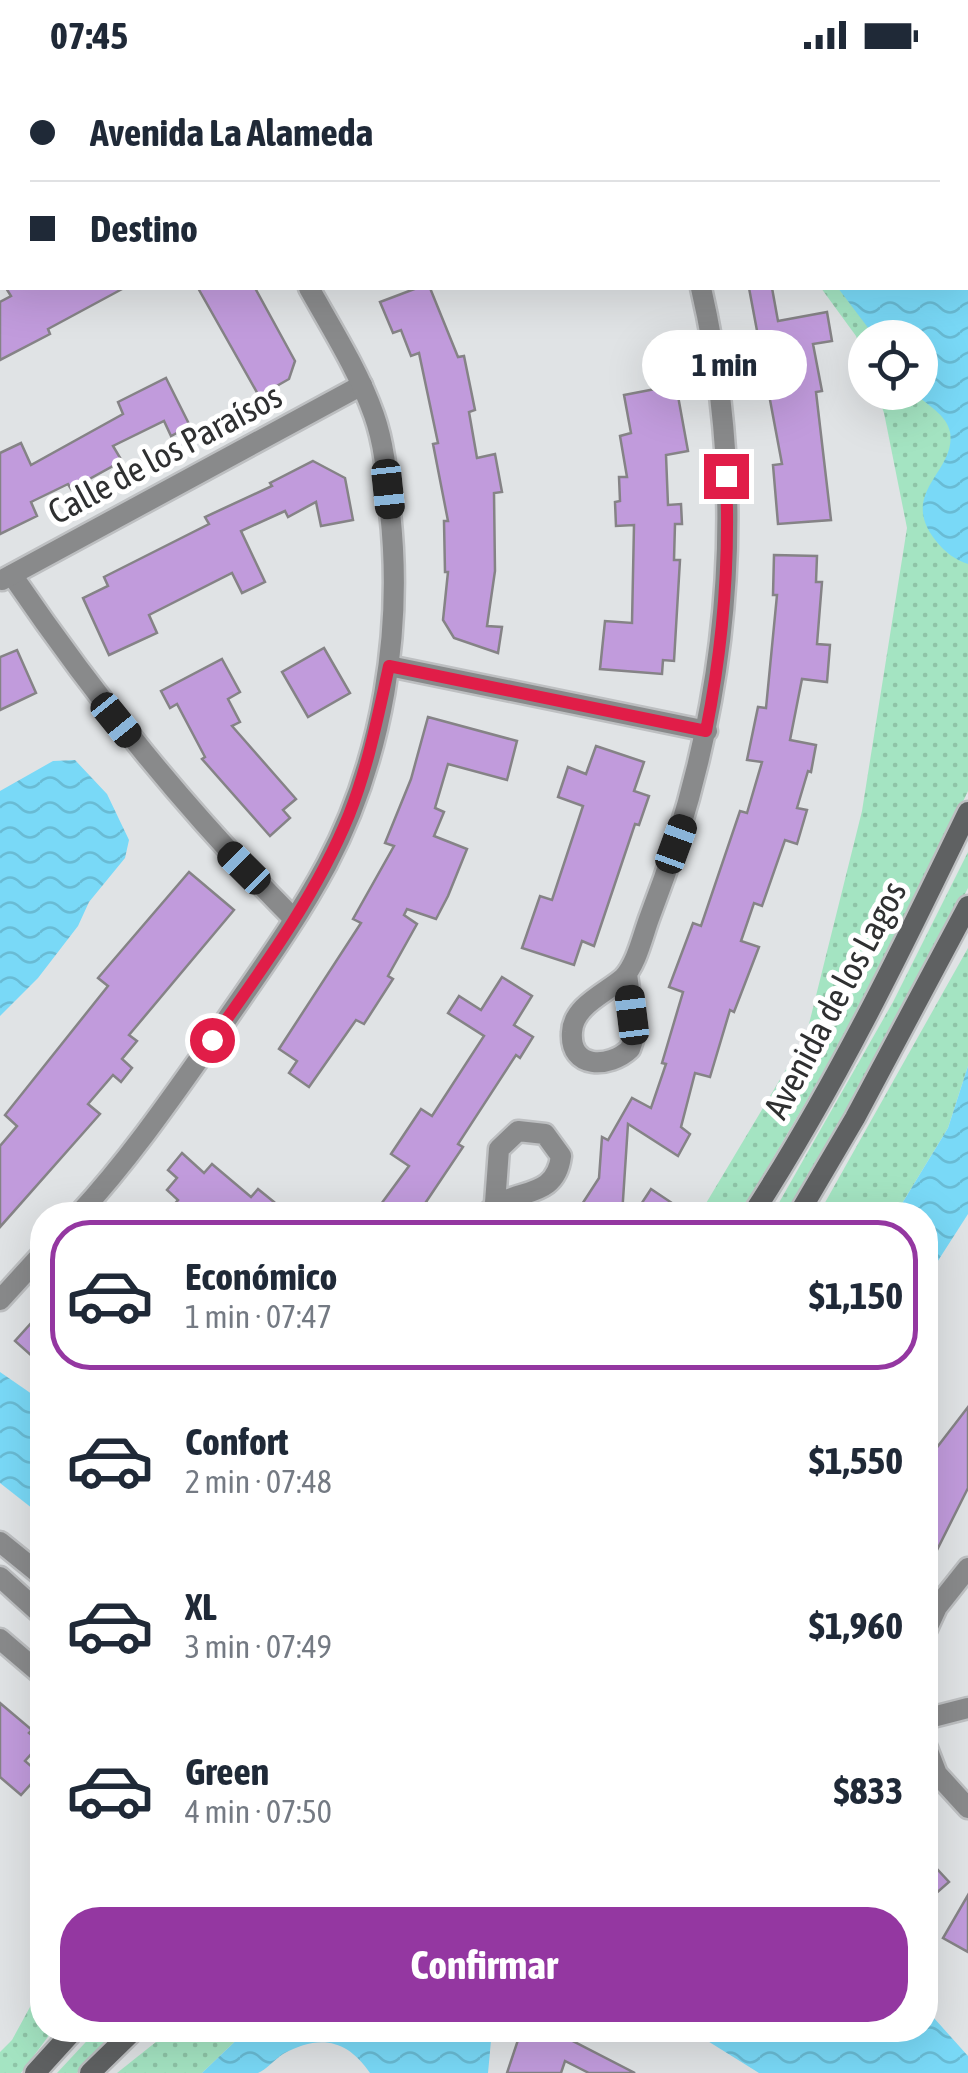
<!DOCTYPE html>
<html lang="es">
<meta charset="utf-8">
<style>
body{margin:0;font-family:"Asap Condensed",sans-serif;background:#f2f2f3;color:#1f2937;height:100vh;display:flex;flex-direction:column;font-size:38px;white-space:nowrap}
*{box-sizing:border-box;margin:0}
p{font-size:32px;color:#747a83}
.icon{flex:none;width:55px;height:55px;fill:none;stroke:currentColor;stroke-width:2;stroke-linecap:round;stroke-linejoin:round}
.map{position:relative;flex:1;overflow:hidden}
.side{position:absolute;left:30px;top:1132px;width:908px;height:840px;display:flex;flex-direction:column;background:#fff;border-radius:40px;box-shadow:0 10px 40px #0002}
.side>*{flex:none}
.hud{position:absolute;left:0px;top:0px;width:970px;height:220px;box-shadow:0 10px 40px #0002;display:grid;align-content:center;height:220px;padding:0 30px;background:#fff}
.buttons{position:absolute;left:848px;top:250px;display:grid;gap:20px}
.buttons a{display:grid;place-items:center;width:90px;height:90px;border-radius:50%;background:#fff;box-shadow:0 10px 40px #0002;font-size:50px}
.end{position:absolute;width:45px;height:45px;margin:-22px;border:12px solid #e11d48;background:#fff;box-shadow:0 0 0 5px #fff}
.from{border-radius:50%}
.bubble{position:absolute;height:70px;border-radius:35px;background:#fff;box-shadow:0 10px 40px #0002;font-size:32px;font-weight:700;line-height:70px;text-align:center}
.car{position:absolute;width:30px;height:60px;margin:-30px -15px;border-radius:12px;box-shadow:0 0 8px 2px #0007;background:linear-gradient(#222 24%,#8ab4d8 0 40%,#222 0 76%,#8ab4d8 0 86%,#222 0)}
.hud b{display:flex;align-items:center;gap:35px;height:95px;font-size:38px}
.hud b+b{border-top:2px solid #e0e1e3}
.hud i{width:25px;height:25px;background:#1f2937}
ul{padding:18px 0 0;list-style:none}
li{display:flex;align-items:center;gap:30px;height:150px;margin:0 20px 15px;padding:0 10px;border:5px solid transparent;border-radius:40px}
li div{flex:1}
li b{display:block;font-size:38px}
li em{font-style:normal;font-weight:700}
li.active{border-color:#9437a1}
li>.icon{width:90px;height:90px;stroke-width:1.5}
.primary-button{display:flex;gap:20px;margin-top:auto;padding:20px 30px}
.primary-button a{flex:1;height:115px;border-radius:40px;background:#9437a1;color:#fff;font-size:40px;font-weight:700;line-height:115px;text-align:center}
.status{display:flex;justify-content:space-between;align-items:center;height:70px;padding:0 50px;background:#fff;direction:ltr}
.status svg{height:28px;fill:currentColor}
.map>svg:first-child{display:block}
.green{fill:url(#green-dots)}
.water{fill:url(#water-waves)}
.building{fill:#c19bdc;stroke:#858386;stroke-width:2.5}
.lines{fill:none;stroke-linecap:round;stroke-linejoin:round}
.street-casing{stroke:#bdbfc1;stroke-width:25}
.secondary-casing{stroke:#bdbfc1;stroke-width:25}
.street{stroke:#898a8b;stroke-width:20}
.secondary{stroke:#5f6162;stroke-width:20}
.route{stroke:#e11d48;stroke-width:12}
.labels{text-anchor:middle;stroke-width:10;stroke-linejoin:round;paint-order:stroke}
.street-label{font-size:35px;fill:#2f3031;stroke:#fff}
</style>
<div class="status"><b>07:45</b><svg viewBox="0 0 49 12"><path d="M0 12V9h3v3zM5 12V6h3v6zM10 12V3h3v9zM15 12V0h3v12zM26 1h20v11H26zM47 4h2v5h-2z"/></svg></div>
<div class="map">
<svg width="968" height="2003" viewBox="0 0 968 2003">
<defs>
<pattern id="green-dots" width="8" height="8" patternUnits="userSpaceOnUse" patternTransform="scale(2.5)"><rect width="8" height="8" fill="#a4e4c2"/><path d="M2 2h.1M6 6h.1" fill="none" stroke="#8ec4a7" stroke-width="1.8" stroke-linecap="round"/></pattern>
<pattern id="water-waves" width="16" height="10" patternUnits="userSpaceOnUse" patternTransform="scale(2.5)"><rect width="16" height="10" fill="#79d9f7"/><path d="M0 5q4-4 8 0t8 0" fill="none" stroke="#69bbd4"/></pattern>
</defs>
<rect width="100%" height="100%" fill="#e0e3e5"/>
<g class="green">
<path d="M 968,92 L 968,721 L 917,828 L 834,984 L 740,1145 L 699,1145 L 806,966 L 862,741 L 907,458 L 884,343 L 877,323 L 920,322 L 920,268 L 865,268 L 865,291 L 856,266 L 821,218 L 968,218 Z"/>
<path d="M 968,782 L 968,818 L 908,935 L 790,1145 L 772,1145 L 893,932 Z"/>
<path d="M 968,878 L 968,996 L 948,1058 L 895,1145 L 818,1145 Z"/>
<path d="M 42,1915 L 42,1960 L 53,1960 L 21,2003 L 0,2003 L 0,1982 L 12,1970 Z"/>
<path d="M 97,1960 L 120,1960 L 77,2003 L 57,2003 Z"/>
<path d="M 171,1960 L 247,1960 L 202,2003 L 117,2003 Z"/>
</g>
<g class="water">
<path d="M 968,217 L 968,494 C 955,490 945,482 936,471 C 897,422 957,402 950,362 C 947,345 926,334 914,323 L 920,322 L 920,268 L 875,267 L 838,218 Z"/>
<path d="M 75,690 L 107,724 L 129,770 L 125,788 L 89,832 L 78,856 L 38,908 L 0,946 L 0,721 L 53,691 Z"/>
<path d="M 968,996 L 968,1144 L 925,1211 L 925,1145 L 895,1145 L 948,1058 Z"/>
<path d="M 0,1302 L 42,1331 L 42,1446 L 0,1413 Z"/>
<path d="M 925,1938 L 968,1986 L 968,2003 L 759,2003 L 690,1960 L 925,1960 Z"/>
<path d="M 247,1960 L 492,1960 L 488,2003 L 370,2003 C 347,1969 319,1964 283,1984 C 275,1989 266,2000 258,2003 C 243,2003 218,2003 202,2003 Z"/>
</g>
<g class="building">
<path d="M 6,218 L 124,218 L 48,259 L 50,264 L 0,290 L 0,232 L 11,226 Z"/>
<path d="M 198,218 L 255,218 L 295,291 L 289,309 L 259,326 Z"/>
<path d="M 417,218 L 430,218 L 458,287 L 464,286 L 475,340 L 469,342 L 477,388 L 495,384 L 502,422 L 494,423 L 495,501 L 487,556 L 502,557 L 498,583 L 454,568 L 443,550 L 448,502 L 445,502 L 444,451 L 448,451 L 433,374 L 438,373 L 419,283 L 411,286 L 401,260 L 393,263 L 380,232 Z"/>
<path d="M 749,218 L 772,218 L 778,251 L 827,242 L 832,271 L 813,274 L 822,321 L 816,322 L 831,450 L 778,454 L 773,395 L 782,394 Z"/>
<path d="M 166,308 L 190,356 L 171,366 L 164,351 L 113,376 L 122,391 L 71,419 L 68,414 L 31,432 L 37,446 L 0,464 L 0,383 L 21,373 L 31,395 L 123,344 L 118,332 Z"/>
<path d="M 676,315 L 688,381 L 666,385 L 668,435 L 681,434 L 682,454 L 675,454 L 674,490 L 680,490 L 674,591 L 663,590 L 662,604 L 600,599 L 605,551 L 632,553 L 634,455 L 616,456 L 615,432 L 620,431 L 619,407 L 627,407 L 620,366 L 631,363 L 624,325 Z"/>
<path d="M 313,391 L 345,408 L 353,450 L 321,456 L 316,432 L 288,447 L 285,441 L 241,461 L 265,512 L 242,523 L 232,503 L 149,545 L 157,563 L 109,585 L 83,528 L 108,516 L 104,507 L 209,454 L 205,447 L 272,416 L 270,413 Z"/>
<path d="M 774,485 L 817,486 L 816,512 L 822,512 L 817,574 L 830,575 L 827,612 L 802,609 L 790,670 L 816,675 L 811,702 L 808,701 L 797,738 L 807,740 L 797,774 L 785,770 L 762,836 L 754,833 L 741,871 L 759,877 L 734,942 L 730,940 L 710,1007 L 695,1003 L 681,1057 L 690,1064 L 678,1086 L 628,1054 L 622,1145 L 575,1145 L 599,1108 L 602,1067 L 608,1070 L 632,1028 L 651,1038 L 666,994 L 662,993 L 683,922 L 669,917 L 693,853 L 701,856 L 740,741 L 747,743 L 762,692 L 747,690 L 758,637 L 766,638 L 777,525 L 773,525 Z"/>
<path d="M 324,578 L 350,623 L 308,647 L 282,602 Z"/>
<path d="M 17,580 L 36,623 L 0,640 L 0,587 Z"/>
<path d="M 222,589 L 240,622 L 228,629 L 240,652 L 232,656 L 296,729 L 283,740 L 290,748 L 270,766 L 202,689 L 205,687 L 177,634 L 170,638 L 161,621 Z"/>
<path d="M 428,647 L 517,671 L 507,710 L 448,694 L 435,738 L 444,742 L 434,766 L 467,779 L 448,826 L 436,849 L 407,839 L 404,845 L 417,854 L 388,906 L 393,909 L 364,954 L 356,950 L 309,1017 L 289,1003 L 297,991 L 279,979 L 361,853 L 353,849 L 394,776 L 385,773 L 411,709 Z"/>
<path d="M 596,676 L 644,692 L 634,721 L 649,726 L 639,755 L 635,754 L 594,876 L 582,871 L 574,895 L 522,878 L 540,826 L 552,830 L 583,736 L 558,727 L 568,697 L 586,704 Z"/>
<path d="M 189,802 L 234,840 L 129,965 L 137,971 L 122,989 L 132,998 L 121,1012 L 113,1005 L 88,1034 L 100,1044 L 0,1157 L 0,1076 L 17,1056 L 5,1045 L 108,916 L 98,908 Z"/>
<path d="M 502,907 L 532,926 L 514,955 L 533,967 L 520,988 L 516,985 L 458,1074 L 463,1077 L 426,1132 L 444,1145 L 373,1145 L 409,1096 L 391,1084 L 421,1039 L 432,1046 L 484,966 L 448,943 L 459,926 L 481,940 Z"/>
<path d="M 182,1083 L 204,1103 L 212,1094 L 251,1127 L 258,1119 L 274,1132 L 267,1141 L 271,1145 L 183,1145 L 173,1136 L 178,1130 L 167,1120 L 177,1108 L 168,1100 Z"/>
<path d="M 651,1119 L 672,1133 L 664,1145 L 634,1145 Z"/>
<path d="M 42,1241 L 42,1295 L 15,1271 Z"/>
<path d="M 968,1337 L 968,1418 L 925,1504 L 925,1393 Z"/>
<path d="M 0,1633 L 32,1660 L 29,1663 L 41,1673 L 25,1691 L 40,1704 L 21,1725 L 0,1707 Z"/>
<path d="M 925,1786 L 949,1812 L 925,1833 Z"/>
<path d="M 968,1825 L 968,1882 L 943,1868 Z"/>
<path d="M 539,1960 L 574,1960 L 571,1970 L 635,2003 L 589,2003 L 565,1991 L 561,2003 L 507,2003 L 521,1961 L 537,1966 Z"/>
</g>
<g class="lines">
<defs>
<g id="street">
<path d="M 581,0 L 583,2"/>
<path d="M 274,2 L 278,0"/>
<path d="M 0,153 L 2,152"/>
<path d="M 12,505 C 98,631 186,740 294,849"/>
<path d="M 2,510 L 362,315"/>
<path d="M 389,596 L 707,661"/>
<path d="M 627,904 L 635,964 L 630,979 C 610,998 569,1000 572,962 C 573,936 606,923 623,908 C 637,894 643,864 650,846 C 729,642 750,431 701,218"/>
<path d="M 78,1145 C 129,1090 173,1026 216,965 C 254,909 295,854 327,794 C 383,688 403,560 390,442 C 387,409 385,376 374,345 C 358,300 332,259 309,218"/>
<path d="M 486,1145 C 509,1115 555,1134 561,1086 L 545,1064 L 518,1061 L 499,1079 L 495,1133"/>
<path d="M 0,1230 L 42,1184"/>
<path d="M 0,1472 L 42,1506"/>
<path d="M 0,1507 L 42,1545"/>
<path d="M 925,1563 L 937,1537 L 968,1498"/>
<path d="M 0,1569 L 42,1605"/>
<path d="M 925,1649 L 968,1638"/>
<path d="M 925,1673 L 937,1704 L 968,1738"/>
</g>
<g id="secondary">
<path d="M 922,0 L 924,2"/>
<path d="M 951,0 L 953,2"/>
<path d="M 968,72 L 968,73"/>
<path d="M 752,1145 C 835,1017 902,879 968,742"/>
<path d="M 798,1145 L 855,1048 L 968,836"/>
<path d="M 35,2003 L 74,1960"/>
<path d="M 90,2003 L 134,1960"/>
</g>
</defs>
<use href="#street" class="street-casing"/>
<use href="#secondary" class="secondary-casing"/>
<use href="#street" class="street"/>
<use href="#secondary" class="secondary"/>
</g>
<g class="lines">
<path class="route" d="M 212,970 C 262,899 316,826 349,745 C 368,697 378,646 389,596 L 706,661 C 723,576 730,493 726,406"/>
</g>
<g class="labels">
<g class="street-label">
<text transform="translate(165 384) rotate(-28)" y="12">Calle de los Paraísos</text>
<text transform="translate(835 930) rotate(-62)" y="12">Avenida de los Lagos</text>
</g>
</g>
</svg>
<div class="buttons">
<a><svg class="icon" aria-label="locate" viewBox="0 0 24 24"><circle cx="12" cy="12" r="6"/><path d="M12 2v4M12 18v4M2 12h4M18 12h4"/></svg></a>
</div>
<i class="end from" style="left:212px;top:970px"></i>
<i class="end" style="left:726px;top:406px"></i>
<div class="bubble" style="left:642px;top:260px;width:165px">1 min</div>
<i class="car" style="left:388px;top:419px;rotate:174deg"></i>
<i class="car" style="left:116px;top:650px;rotate:141deg"></i>
<i class="car" style="left:676px;top:774px;rotate:20deg"></i>
<i class="car" style="left:244px;top:798px;rotate:315deg"></i>
<i class="car" style="left:632px;top:945px;rotate:353deg"></i>
<div class="hud">
<b><i class="from"></i>Avenida La Alameda</b>
<b><i></i>Destino</b>
</div>
<section class="side">
<ul>
<li class="active"><svg class="icon" aria-label="car" viewBox="0 0 24 24"><path d="M5 17H2v-5l4-1 3-4h7l3 4 3 1v5h-3M9 17h6M6 11h13"/><circle cx="7" cy="17" r="2"/><circle cx="17" cy="17" r="2"/></svg><div><b>Económico</b><p>1 min · 07:47</p></div><em>$1,150</em></li>
<li><svg class="icon" aria-label="car" viewBox="0 0 24 24"><path d="M5 17H2v-5l4-1 3-4h7l3 4 3 1v5h-3M9 17h6M6 11h13"/><circle cx="7" cy="17" r="2"/><circle cx="17" cy="17" r="2"/></svg><div><b>Confort</b><p>2 min · 07:48</p></div><em>$1,550</em></li>
<li><svg class="icon" aria-label="car" viewBox="0 0 24 24"><path d="M5 17H2v-5l4-1 3-4h7l3 4 3 1v5h-3M9 17h6M6 11h13"/><circle cx="7" cy="17" r="2"/><circle cx="17" cy="17" r="2"/></svg><div><b>XL</b><p>3 min · 07:49</p></div><em>$1,960</em></li>
<li><svg class="icon" aria-label="car" viewBox="0 0 24 24"><path d="M5 17H2v-5l4-1 3-4h7l3 4 3 1v5h-3M9 17h6M6 11h13"/><circle cx="7" cy="17" r="2"/><circle cx="17" cy="17" r="2"/></svg><div><b>Green</b><p>4 min · 07:50</p></div><em>$833</em></li>
</ul>
<div class="primary-button"><a>Confirmar</a></div>
</section>
</div>
